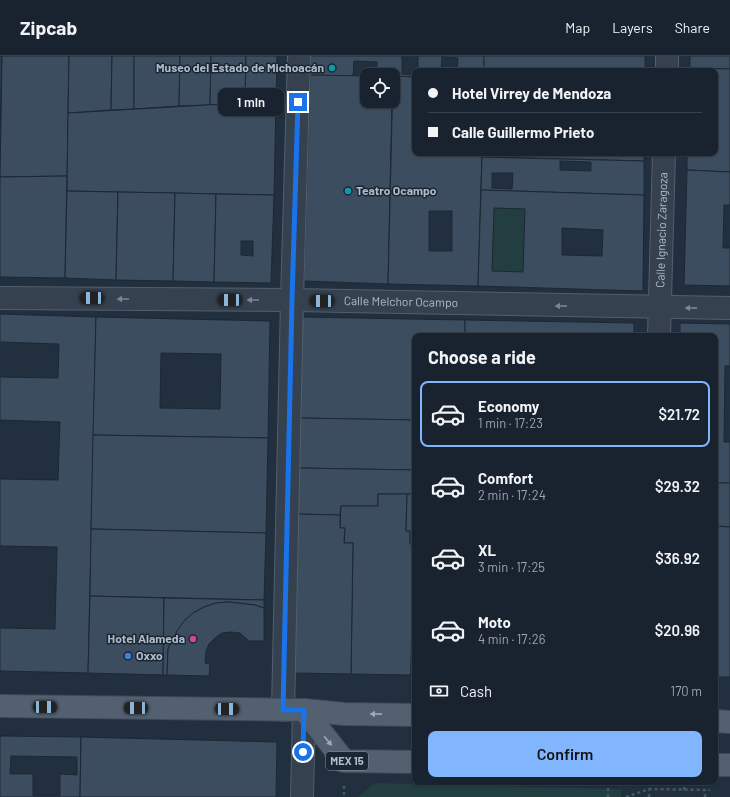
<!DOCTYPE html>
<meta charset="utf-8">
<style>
body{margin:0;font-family:Barlow,sans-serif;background:#222b37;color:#f1f3f6;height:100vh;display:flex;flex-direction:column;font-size:15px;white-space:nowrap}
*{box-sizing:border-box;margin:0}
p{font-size:13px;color:#9fa4aa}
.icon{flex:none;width:22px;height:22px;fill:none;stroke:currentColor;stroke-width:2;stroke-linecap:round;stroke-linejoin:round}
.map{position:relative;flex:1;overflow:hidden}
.sheet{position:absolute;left:412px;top:277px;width:306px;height:452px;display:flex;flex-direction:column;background:#19232f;border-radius:8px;box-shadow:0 1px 3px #0004,0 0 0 1px #37404b}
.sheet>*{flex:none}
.guide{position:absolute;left:412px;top:12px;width:306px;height:88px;border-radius:8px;box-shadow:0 1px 3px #0004,0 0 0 1px #37404b;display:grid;align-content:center;height:88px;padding:0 16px;background:#19232f}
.fabs{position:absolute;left:360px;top:12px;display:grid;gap:8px}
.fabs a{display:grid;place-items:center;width:40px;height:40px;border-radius:8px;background:#19232f;box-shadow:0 1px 3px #0004,0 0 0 1px #37404b;font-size:20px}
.end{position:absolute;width:18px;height:18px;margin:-9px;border:5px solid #1a73e8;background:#fff;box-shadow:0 0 0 2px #fff}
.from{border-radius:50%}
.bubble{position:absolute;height:28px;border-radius:8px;background:#19232f;box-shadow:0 1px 3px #0004,0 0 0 1px #37404b;font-size:13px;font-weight:600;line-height:28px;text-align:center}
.car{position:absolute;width:12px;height:24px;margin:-12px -6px;border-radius:5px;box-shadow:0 0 3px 1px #0007;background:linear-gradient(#222 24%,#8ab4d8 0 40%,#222 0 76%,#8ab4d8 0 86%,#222 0)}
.guide b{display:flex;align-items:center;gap:14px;height:38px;font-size:15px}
.guide b+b{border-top:1px solid #37404b}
.guide i{width:10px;height:10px;background:#f1f3f6}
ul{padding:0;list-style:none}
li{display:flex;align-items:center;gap:12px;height:66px;margin:0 8px 6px;padding:0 8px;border:2px solid transparent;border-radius:8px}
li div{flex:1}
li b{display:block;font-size:15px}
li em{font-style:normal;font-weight:600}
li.current{border-color:#81b6ff}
li>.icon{width:36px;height:36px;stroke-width:1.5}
h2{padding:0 16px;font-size:18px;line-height:48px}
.pay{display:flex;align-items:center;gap:10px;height:44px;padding:0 16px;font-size:15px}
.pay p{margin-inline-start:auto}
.button{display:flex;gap:8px;margin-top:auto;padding:8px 16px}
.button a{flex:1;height:46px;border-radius:8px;background:#81b6ff;color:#111;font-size:16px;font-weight:600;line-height:46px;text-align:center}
header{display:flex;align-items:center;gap:24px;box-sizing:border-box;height:56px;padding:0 20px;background:#19232f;border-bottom:1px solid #37404b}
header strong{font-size:19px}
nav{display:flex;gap:22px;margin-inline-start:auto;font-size:14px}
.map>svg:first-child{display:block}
.green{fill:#233e40}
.building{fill:#3c4d5f;stroke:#1c2836;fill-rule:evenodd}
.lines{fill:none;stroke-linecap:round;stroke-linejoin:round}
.minor-casing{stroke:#535f6d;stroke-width:24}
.major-casing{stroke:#3e4a58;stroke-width:24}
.path{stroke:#415b5d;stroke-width:2.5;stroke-dasharray:3 3;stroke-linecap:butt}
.minor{stroke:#35414f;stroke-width:22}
.major{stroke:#53606f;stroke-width:22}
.oneway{fill:#798593}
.oneway2{fill:#9eaab8}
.route{stroke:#1a73e8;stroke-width:5}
.culture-dot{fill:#0f9aa8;stroke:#1a2634;stroke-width:1.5}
.hotel-dot{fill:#d1479c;stroke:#1a2634;stroke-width:1.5}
.shop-dot{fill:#3f7fe0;stroke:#1a2634;stroke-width:1.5}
.labels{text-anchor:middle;stroke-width:3;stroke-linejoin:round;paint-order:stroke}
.shield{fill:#1a2634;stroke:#848f9d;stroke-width:1}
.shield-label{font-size:11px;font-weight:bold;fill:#b1bcca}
.poi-label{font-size:12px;font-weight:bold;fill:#b1bcca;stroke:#1a2634;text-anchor:end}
.street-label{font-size:12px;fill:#b1bcca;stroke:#1a2634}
</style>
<header>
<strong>Zipcab</strong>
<nav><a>Map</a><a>Layers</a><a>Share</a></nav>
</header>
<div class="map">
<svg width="730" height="741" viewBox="0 0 730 741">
<rect width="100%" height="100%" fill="#212f3f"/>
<g class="green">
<path d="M 494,152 L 525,153 L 523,216 L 492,215 Z"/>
<path d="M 374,727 L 621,733 L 621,741 L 358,741 Z"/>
</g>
<g class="building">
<path d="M 0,0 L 2,0 L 0,88 Z"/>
<path d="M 2,0 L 69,0 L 67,120 L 0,121 Z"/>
<path d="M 69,0 L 112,0 L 111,54 L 68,57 Z"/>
<path d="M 112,0 L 134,0 L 134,53 L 111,54 Z"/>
<path d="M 134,0 L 180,0 L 179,50 L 134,53 Z"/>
<path d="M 180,0 L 211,0 L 210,49 L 179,50 Z"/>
<path d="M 211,0 L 246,0 L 245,47 L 210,49 Z"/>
<path d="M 246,0 L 277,0 L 276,45 L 245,47 Z"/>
<path d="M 310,0 L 402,0 L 402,18 L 415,19 L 415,21 L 377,19 L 377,6 L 354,5 L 353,20 L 310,19 Z"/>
<path d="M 418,0 L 484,0 L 484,15 L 457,15 L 458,2 L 442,1 L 441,15 L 418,15 Z"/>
<rect x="484" y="0" width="161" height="15"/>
<path d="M 690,0 L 730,0 L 730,13 L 690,12 Z"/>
<path d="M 690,12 L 730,13 L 730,116 L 687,114 L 687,97 L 715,97 L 715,15 L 690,15 Z"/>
<path d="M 310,19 L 367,20 L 367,45 L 392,45 L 388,228 L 304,225 Z"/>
<path d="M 393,20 L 415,21 L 415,97 L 482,97 L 478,230 L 388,228 ZM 429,155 L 452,155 L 452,195 L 429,195 Z"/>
<path d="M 276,45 L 274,139 L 67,135 L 68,57 Z"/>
<path d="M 482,97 L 644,97 L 644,105 L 482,101 Z"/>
<path d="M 482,101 L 644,105 L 644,139 L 481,134 ZM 560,105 L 591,106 L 591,115 L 560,114 ZM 492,117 L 513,117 L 512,133 L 492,132 Z"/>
<path d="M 687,114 L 730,116 L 730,149 L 724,149 L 723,192 L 730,192 L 730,230 L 684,229 Z"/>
<path d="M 67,120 L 65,222 L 0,221 L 0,121 Z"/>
<path d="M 481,134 L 644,139 L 643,235 L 478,230 ZM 494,152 L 525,153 L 523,216 L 492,215 ZM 562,172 L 603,174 L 602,200 L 562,199 Z"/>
<path d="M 67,135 L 118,136 L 116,224 L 65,222 Z"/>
<path d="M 118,136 L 175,137 L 173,225 L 116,224 Z"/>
<path d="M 175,137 L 216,138 L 214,226 L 173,225 Z"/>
<path d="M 216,138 L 274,139 L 271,227 L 214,226 ZM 241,185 L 253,185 L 253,200 L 241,199 Z"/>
<path d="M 0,258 L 96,261 L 88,617 L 0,615 L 0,572 L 55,573 L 57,491 L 0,490 L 0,423 L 58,424 L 60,366 L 0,364 L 0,321 L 58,322 L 59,288 L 0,286 Z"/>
<path d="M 96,261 L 270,265 L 268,382 L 93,379 ZM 161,297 L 221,298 L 220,353 L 160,352 Z"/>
<path d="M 301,261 L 465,264 L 465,280 L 415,280 L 415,364 L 299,362 Z"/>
<path d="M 465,264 L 634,267 L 634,280 L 465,280 Z"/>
<path d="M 680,267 L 730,268 L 730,310 L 725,310 L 724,386 L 730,386 L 730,427 L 715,427 L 715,280 L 680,280 Z"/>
<path d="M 299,362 L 415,364 L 415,414 L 298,412 Z"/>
<path d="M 93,379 L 268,382 L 266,477 L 91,473 Z"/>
<path d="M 298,412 L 415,414 L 415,438 L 378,438 L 378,450 L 341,450 L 340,459 L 297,458 Z"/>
<path d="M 715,427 L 730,427 L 730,471 L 715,470 Z"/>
<path d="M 378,438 L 407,438 L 406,475 L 410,475 L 410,488 L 413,488 L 411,619 L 351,618 L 353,487 L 344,487 L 345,472 L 340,472 L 341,450 L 378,450 Z"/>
<path d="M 407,438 L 415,438 L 415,619 L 411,619 L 413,488 L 410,488 L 410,475 L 406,475 Z"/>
<path d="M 297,458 L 340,459 L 340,472 L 345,472 L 344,487 L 353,487 L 351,618 L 294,617 Z"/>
<path d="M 715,470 L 730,471 L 730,621 L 715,621 Z"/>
<path d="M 91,473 L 266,477 L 264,544 L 90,540 Z"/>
<path d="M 90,540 L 164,542 L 163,619 L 88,617 Z"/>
<path d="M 164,542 L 264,544 L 264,552 L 255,549 L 229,546 L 216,547 L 204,551 L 193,557 L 184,565 L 172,584 L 168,593 L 167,619 L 163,619 Z"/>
<path d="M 229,546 L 255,549 L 264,552 L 264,585 L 249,585 L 240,577 L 231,576 L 222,577 L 215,582 L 209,588 L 206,595 L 205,607 L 210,608 L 209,620 L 167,619 L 168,593 L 177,575 L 184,565 L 193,557 L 204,551 L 216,547 Z"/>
<path d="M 0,680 L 81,681 L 80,741 L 0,741 ZM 11,700 L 77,701 L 77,719 L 60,718 L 60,740 L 33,740 L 33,718 L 10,718 Z"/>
<path d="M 81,681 L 277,686 L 276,741 L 80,741 Z"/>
</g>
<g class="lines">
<defs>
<g id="minor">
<path d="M 667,15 L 667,0"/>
<path id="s1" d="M 0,242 L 292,244 L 730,252"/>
<path id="s2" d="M 659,280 L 664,97"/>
<path d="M 283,654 L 292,244 L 299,0"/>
<path d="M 302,741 L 304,654"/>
</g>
<g id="major">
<path d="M 0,650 L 304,654 L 344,658 L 415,659"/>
<path d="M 304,654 L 344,705 L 415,706"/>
<path d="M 715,665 L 730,666"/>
<path d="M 715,709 L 730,709"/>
</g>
</defs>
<use href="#minor" class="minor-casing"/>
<use href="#major" class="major-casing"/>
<g class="path">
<path d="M 608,726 L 608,741"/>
<path d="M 344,730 L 344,741"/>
<path d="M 684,734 L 685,726"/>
<path d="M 626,741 L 649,733 L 710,734"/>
<path d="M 649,741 L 649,734"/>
<path d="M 705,741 L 705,734"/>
</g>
<use href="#minor" class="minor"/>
<use href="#major" class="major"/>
</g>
<defs><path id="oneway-solid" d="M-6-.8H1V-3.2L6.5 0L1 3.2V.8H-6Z"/></defs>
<g class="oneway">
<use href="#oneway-solid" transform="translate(123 243) rotate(-180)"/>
<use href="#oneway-solid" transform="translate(253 244) rotate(-180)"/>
<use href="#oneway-solid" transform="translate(561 250) rotate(-179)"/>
<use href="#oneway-solid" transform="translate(691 252) rotate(-179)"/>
</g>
<g class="oneway2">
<use href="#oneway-solid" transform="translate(376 658) rotate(-179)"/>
<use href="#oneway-solid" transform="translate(328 685) rotate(51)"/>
</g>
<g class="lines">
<path class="route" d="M 298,46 L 292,244 L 283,654 L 304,654 L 303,696"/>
</g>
<g class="culture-dot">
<circle cx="332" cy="12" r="4"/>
<circle cx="348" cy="135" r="4"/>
</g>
<circle class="hotel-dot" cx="193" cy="583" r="4"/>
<circle class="shop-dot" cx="128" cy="600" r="4"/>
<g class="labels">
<rect class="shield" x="326" y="696" width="42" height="18" rx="3"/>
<g class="shield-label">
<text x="347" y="709">MEX 15</text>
</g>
<g class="poi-label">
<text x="324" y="16">Museo del Estado de Michoacán</text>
<text x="356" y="139" text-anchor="start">Teatro Ocampo</text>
<text x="185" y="587">Hotel Alameda</text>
<text x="136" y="604" text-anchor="start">Oxxo</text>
</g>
<g class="street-label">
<text dy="4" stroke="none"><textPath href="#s2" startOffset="106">Calle Ignacio Zaragoza</textPath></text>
<text dy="4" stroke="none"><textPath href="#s1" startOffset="401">Calle Melchor Ocampo</textPath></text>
</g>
</g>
</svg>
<div class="fabs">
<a><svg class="icon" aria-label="locate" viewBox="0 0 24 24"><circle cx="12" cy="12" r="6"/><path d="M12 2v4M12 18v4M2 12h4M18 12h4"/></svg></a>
</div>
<i class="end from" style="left:303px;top:696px"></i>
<i class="end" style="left:298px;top:46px"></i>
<div class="bubble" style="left:218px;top:32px;width:66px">1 min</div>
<i class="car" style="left:92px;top:242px;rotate:270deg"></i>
<i class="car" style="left:230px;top:244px;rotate:270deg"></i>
<i class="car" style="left:322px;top:245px;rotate:271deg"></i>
<i class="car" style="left:45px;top:651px;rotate:91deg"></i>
<i class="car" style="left:136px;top:652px;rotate:271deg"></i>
<i class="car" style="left:227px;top:653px;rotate:91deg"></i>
<div class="guide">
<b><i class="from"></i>Hotel Virrey de Mendoza</b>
<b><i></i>Calle Guillermo Prieto</b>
</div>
<section class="sheet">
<h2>Choose a ride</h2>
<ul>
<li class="current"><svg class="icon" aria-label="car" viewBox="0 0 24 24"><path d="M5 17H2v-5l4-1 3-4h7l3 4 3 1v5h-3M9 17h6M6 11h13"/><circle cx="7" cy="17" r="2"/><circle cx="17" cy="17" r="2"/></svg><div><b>Economy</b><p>1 min · 17:23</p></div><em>$21.72</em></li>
<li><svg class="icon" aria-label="car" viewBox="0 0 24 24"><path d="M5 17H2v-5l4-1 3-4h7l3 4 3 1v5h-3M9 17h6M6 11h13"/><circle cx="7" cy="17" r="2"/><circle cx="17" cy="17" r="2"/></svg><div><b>Comfort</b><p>2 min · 17:24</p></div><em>$29.32</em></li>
<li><svg class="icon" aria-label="car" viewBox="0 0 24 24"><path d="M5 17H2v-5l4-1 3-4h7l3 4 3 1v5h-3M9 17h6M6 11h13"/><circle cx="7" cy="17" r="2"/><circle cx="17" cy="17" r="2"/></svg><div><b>XL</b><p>3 min · 17:25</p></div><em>$36.92</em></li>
<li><svg class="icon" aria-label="car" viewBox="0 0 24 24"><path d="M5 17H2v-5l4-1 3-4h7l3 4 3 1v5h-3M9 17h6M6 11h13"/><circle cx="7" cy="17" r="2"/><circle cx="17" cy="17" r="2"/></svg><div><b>Moto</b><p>4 min · 17:26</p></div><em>$20.96</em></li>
</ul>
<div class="pay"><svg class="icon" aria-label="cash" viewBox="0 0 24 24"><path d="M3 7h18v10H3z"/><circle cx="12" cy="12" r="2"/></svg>Cash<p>170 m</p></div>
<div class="button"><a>Confirm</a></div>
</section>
</div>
